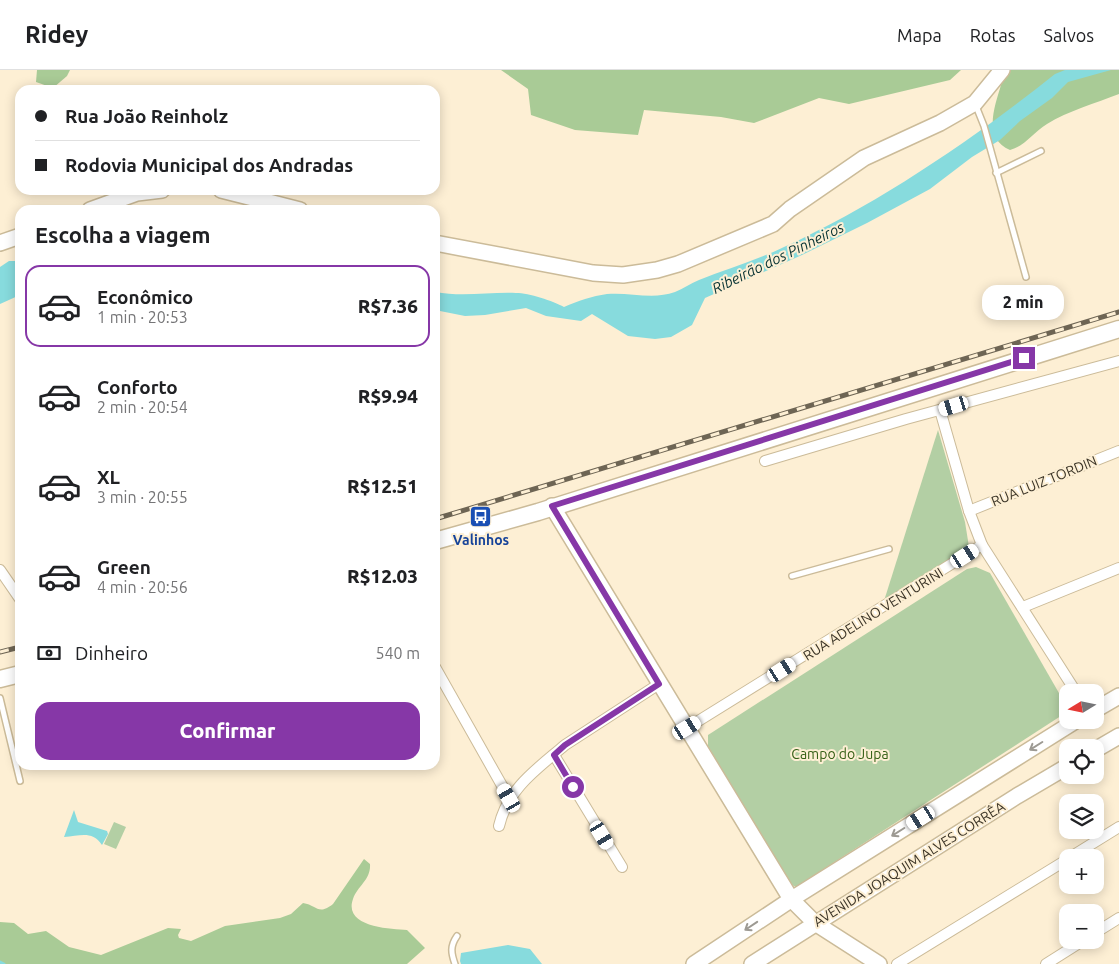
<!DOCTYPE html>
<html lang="pt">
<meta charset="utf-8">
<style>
body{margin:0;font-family:Ubuntu,sans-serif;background:#f2f2f2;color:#202124;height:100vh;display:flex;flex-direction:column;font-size:19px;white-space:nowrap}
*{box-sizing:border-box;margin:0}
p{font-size:16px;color:#757577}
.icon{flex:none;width:28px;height:28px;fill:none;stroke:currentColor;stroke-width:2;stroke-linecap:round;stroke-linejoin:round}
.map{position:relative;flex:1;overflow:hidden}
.panel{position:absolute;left:15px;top:135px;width:425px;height:565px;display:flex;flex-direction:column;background:#fff;border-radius:15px;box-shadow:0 2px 12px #0003}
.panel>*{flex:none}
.banner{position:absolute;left:15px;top:15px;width:425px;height:110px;border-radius:15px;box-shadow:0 2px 12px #0003;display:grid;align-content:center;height:110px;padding:0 20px;background:#fff}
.needle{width:32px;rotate:260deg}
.buttons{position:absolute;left:1059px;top:614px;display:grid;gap:10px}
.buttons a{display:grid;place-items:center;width:45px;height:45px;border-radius:10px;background:#fff;box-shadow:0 2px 12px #0003;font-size:25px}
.end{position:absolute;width:22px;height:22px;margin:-11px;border:6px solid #8637a7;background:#fff;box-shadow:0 0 0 2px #fff}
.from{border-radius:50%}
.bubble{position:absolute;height:35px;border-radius:15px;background:#fff;box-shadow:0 2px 12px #0003;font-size:16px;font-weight:800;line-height:35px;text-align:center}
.car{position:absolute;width:15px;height:30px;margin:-15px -8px;border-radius:6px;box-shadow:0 0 4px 1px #0007;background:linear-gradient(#fff 24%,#345 0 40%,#fff 0 76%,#345 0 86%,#fff 0)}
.banner b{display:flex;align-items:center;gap:18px;height:48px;font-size:19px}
.banner b+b{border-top:1px solid #e0e0e0}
.banner i{width:12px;height:12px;background:#202124}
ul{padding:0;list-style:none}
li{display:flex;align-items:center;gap:15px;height:82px;margin:0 10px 8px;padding:0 10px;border:2px solid transparent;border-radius:15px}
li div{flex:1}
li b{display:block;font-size:19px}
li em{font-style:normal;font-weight:800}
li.active{border-color:#8637a7}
li>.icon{width:45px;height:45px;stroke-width:1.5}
h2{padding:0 20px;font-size:22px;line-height:60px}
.pay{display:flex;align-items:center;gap:12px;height:55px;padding:0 20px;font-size:19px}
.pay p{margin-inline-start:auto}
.primary-button{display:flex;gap:10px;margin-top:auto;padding:10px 20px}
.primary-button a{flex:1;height:58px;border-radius:15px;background:#8637a7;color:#fff;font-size:20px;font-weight:800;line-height:58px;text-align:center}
header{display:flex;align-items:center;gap:30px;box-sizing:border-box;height:70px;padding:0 25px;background:#fff;border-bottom:1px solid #e0e0e0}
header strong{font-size:24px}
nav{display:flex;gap:28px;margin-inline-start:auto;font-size:18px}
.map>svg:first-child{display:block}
.green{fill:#b3cfa4}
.forest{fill:#a9cb96}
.water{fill:#87dbdd}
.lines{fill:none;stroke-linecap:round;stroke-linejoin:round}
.stream{stroke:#87dbdd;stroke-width:3}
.lane-casing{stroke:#cbbb99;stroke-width:8}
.street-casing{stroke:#cbbb99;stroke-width:12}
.secondary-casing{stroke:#cbbb99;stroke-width:18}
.primary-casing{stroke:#cbbb99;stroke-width:19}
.lane{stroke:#fff;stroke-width:5}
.street{stroke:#fff;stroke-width:10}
.secondary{stroke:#fff;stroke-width:15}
.primary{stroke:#fff;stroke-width:16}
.rail-casing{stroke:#6e6554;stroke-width:5}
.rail{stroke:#fdefd4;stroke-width:3;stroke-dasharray:9;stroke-linecap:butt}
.oneway{stroke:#9d9a93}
.route{stroke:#8637a7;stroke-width:6}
.labels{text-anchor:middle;stroke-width:4;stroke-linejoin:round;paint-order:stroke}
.street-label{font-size:14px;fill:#3b3427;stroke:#fdefd4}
.transit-label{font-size:14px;font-weight:bold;fill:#164399;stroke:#fdefd4}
.park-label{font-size:14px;fill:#355f15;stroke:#fdefd4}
.water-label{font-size:15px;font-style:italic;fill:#083334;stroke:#fdefd4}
</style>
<header>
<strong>Ridey</strong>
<nav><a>Mapa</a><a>Rotas</a><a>Salvos</a></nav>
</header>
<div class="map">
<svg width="1119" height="894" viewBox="0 0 1119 894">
<rect width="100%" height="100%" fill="#fdefd4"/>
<g class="green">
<path d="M 938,360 L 965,452 L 969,477 L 883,534 Z"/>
<path d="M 976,497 L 990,503 L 1067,637 L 1067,642 L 796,817 L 786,812 L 708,676 L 708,665 L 967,499 Z"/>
<path d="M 114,752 L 126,757 L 116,779 L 104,774 Z"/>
</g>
<g class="forest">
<path d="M 37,0 L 70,0 L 67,6 L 53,18 L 36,12 Z"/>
<path d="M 501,0 L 961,0 L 950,10 L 849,34 L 819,28 L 754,53 L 721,47 L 644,40 L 638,65 L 575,60 L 531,45 L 528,19 Z"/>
<path d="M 1006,0 L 1119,0 L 1119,24 C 1096,33 1068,41 1047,54 C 1034,62 1025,76 1010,80 C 982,68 995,36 1001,15 C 1003,9 1002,4 1006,0 Z"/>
<path d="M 364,789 L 370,794 C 371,810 358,815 353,829 C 343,857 390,859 407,860 L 425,878 L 407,894 L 0,894 L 0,852 L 14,853 L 28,864 L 46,861 L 69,877 L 101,885 L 168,858 L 181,859 L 178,865 L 179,868 L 191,871 L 225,856 L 280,848 L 291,844 L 303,833 C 317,835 318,846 333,834 Z"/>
</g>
<g class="water">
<path d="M 1065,0 L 1111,0 L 1068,12 L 1052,28 L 1020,51 L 1000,70 L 972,87 L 930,119 L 867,153 L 802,185 L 705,228 L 692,255 L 671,267 L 655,269 L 628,266 L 592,244 L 581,251 L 546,246 L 526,238 L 485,245 L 465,246 L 435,240 L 435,222 C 462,227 489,222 516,223 C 529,223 553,231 564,237 C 578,231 592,226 607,224 C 630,222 653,230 675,222 C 683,219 691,213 699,210 C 727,199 757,190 784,177 C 880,133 973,69 1055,4 Z"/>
<path d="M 9,191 L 20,191 L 20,225 L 0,234 L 0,197 Z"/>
<path d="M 74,740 L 78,752 L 107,761 L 108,764 L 102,775 C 92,760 80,766 64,767 Z"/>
<path d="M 508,875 L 530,879 L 542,894 L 461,894 L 460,891 L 461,883 Z"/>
</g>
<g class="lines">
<path class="stream" d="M 0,892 L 4,894"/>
<defs>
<g id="lane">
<path d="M 976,36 L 984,56 L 1026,207"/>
<path d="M 996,103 L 1041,81"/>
<path d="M 792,506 L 889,479"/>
<path d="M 0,628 L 20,711"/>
<path d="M 455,894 C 451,883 450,876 457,866"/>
</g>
<g id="street">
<path d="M 940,340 L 969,441 L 982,475 L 1076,622"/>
<path d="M 765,391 L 906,349 L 1119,291"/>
<path d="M 969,441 L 1119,381"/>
<path d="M 0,500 L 20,529"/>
<path d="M 1023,537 L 1119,498"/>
<path d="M 435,597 L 509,728"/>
<path d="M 687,658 L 982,475"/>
<path d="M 554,685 L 622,797"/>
<path d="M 499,756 C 508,718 537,699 565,675 L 659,614"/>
<path d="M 1069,788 L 1119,757"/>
<path d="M 1095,863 L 1119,848"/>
<path d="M 897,894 L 1068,789"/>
<path d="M 1046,894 L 1084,870"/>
</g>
<g id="secondary">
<path d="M 221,120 L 300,140"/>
<path d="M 90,140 L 137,123 L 162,120"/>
<path d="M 0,173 L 20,166"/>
<path d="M 435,173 L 593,203 L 623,205 L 657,200 L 678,194 L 773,154 L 790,139 L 864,88 L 940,53 L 975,33 L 1002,0"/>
<path d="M 552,436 L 791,829 L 815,853 L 879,894"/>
<path d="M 1095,640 L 1119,626"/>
<path d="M 1095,680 L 1119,666"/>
<path d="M 694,894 L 798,825 L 1077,650"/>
<path d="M 752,894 L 1017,726 L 1068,696"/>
</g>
<g id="primary">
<path d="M 435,471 L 538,442 L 1119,259"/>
<path d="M 0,609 L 20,604"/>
</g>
</defs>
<use href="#lane" class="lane-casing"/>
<use href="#street" class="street-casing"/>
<use href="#secondary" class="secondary-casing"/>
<use href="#primary" class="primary-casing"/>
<use href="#lane" class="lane"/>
<use href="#street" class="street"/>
<use href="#secondary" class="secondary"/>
<use href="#primary" class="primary"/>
<defs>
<g id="rail">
<path d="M 435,449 L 1119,242"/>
<path d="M 0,582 L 20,577"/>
</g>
</defs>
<use href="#rail" class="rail-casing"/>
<use href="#rail" class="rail"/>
</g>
<defs><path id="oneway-shaft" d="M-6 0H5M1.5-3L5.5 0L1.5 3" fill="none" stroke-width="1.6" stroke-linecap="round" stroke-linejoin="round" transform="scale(1.25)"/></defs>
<g class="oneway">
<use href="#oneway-shaft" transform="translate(1036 676) rotate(148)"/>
<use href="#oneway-shaft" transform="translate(898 762) rotate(148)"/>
<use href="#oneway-shaft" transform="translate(751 856) rotate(146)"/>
</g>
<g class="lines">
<path class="route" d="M 573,717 L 554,685 L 565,675 L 659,614 L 552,436 L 1024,288"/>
</g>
<defs>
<symbol id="bus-square" viewBox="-11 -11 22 22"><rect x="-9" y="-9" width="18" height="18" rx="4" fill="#1a4fb4" stroke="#fdefd4"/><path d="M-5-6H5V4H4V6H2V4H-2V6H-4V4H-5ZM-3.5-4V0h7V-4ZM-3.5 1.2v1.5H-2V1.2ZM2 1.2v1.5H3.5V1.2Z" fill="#fff"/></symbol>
</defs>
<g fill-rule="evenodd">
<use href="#bus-square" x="468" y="434" width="25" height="25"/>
</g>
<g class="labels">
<g class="street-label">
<text transform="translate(1044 411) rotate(-22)" y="5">RUA LUIZ TORDIN</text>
<text transform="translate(873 544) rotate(-32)" y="5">RUA ADELINO VENTURINI</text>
<text transform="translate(909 794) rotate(-32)" y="5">AVENIDA JOAQUIM ALVES CORRÊA</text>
</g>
<g class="transit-label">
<text x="481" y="475">Valinhos</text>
</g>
<g class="park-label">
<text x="840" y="689">Campo do Jupa</text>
</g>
<g class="water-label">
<text transform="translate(778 188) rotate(-26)" y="5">Ribeirão dos Pinheiros</text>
</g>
</g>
</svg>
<div class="buttons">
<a><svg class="needle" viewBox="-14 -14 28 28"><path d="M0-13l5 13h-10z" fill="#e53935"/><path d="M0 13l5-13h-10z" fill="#757577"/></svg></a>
<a><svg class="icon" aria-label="locate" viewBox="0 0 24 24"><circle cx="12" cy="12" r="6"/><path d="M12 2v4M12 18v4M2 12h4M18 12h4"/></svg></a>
<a><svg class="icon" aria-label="layers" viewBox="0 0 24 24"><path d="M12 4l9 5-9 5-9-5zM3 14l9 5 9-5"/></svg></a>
<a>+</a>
<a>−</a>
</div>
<i class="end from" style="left:573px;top:717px"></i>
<i class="end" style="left:1024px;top:288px"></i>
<div class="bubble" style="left:982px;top:215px;width:82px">2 min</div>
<i class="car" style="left:954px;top:336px;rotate:253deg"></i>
<i class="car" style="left:965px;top:486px;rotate:58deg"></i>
<i class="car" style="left:782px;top:600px;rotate:58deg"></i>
<i class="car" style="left:687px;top:658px;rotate:59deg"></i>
<i class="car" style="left:509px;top:728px;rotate:330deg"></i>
<i class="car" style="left:921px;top:748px;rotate:238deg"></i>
<i class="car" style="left:602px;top:765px;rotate:149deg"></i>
<div class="banner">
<b><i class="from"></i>Rua João Reinholz</b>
<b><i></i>Rodovia Municipal dos Andradas</b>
</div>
<section class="panel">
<h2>Escolha a viagem</h2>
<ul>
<li class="active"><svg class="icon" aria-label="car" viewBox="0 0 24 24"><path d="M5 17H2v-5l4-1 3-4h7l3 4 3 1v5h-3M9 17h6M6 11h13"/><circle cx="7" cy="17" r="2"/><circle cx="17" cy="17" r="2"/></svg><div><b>Econômico</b><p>1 min · 20:53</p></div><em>R$7.36</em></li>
<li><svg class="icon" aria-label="car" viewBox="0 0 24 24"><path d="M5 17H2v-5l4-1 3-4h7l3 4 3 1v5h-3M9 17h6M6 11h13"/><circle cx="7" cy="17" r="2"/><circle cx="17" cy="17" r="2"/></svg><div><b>Conforto</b><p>2 min · 20:54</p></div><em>R$9.94</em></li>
<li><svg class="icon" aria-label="car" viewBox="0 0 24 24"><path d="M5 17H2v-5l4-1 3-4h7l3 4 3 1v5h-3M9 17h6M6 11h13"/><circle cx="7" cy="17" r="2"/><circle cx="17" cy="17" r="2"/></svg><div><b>XL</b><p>3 min · 20:55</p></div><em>R$12.51</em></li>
<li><svg class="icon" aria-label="car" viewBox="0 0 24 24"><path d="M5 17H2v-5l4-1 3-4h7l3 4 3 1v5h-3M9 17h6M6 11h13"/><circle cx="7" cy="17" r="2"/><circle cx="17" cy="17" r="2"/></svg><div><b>Green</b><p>4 min · 20:56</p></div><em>R$12.03</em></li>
</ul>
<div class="pay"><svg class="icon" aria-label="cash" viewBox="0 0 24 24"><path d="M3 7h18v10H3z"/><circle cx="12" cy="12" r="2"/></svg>Dinheiro<p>540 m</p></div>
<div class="primary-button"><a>Confirmar</a></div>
</section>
</div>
